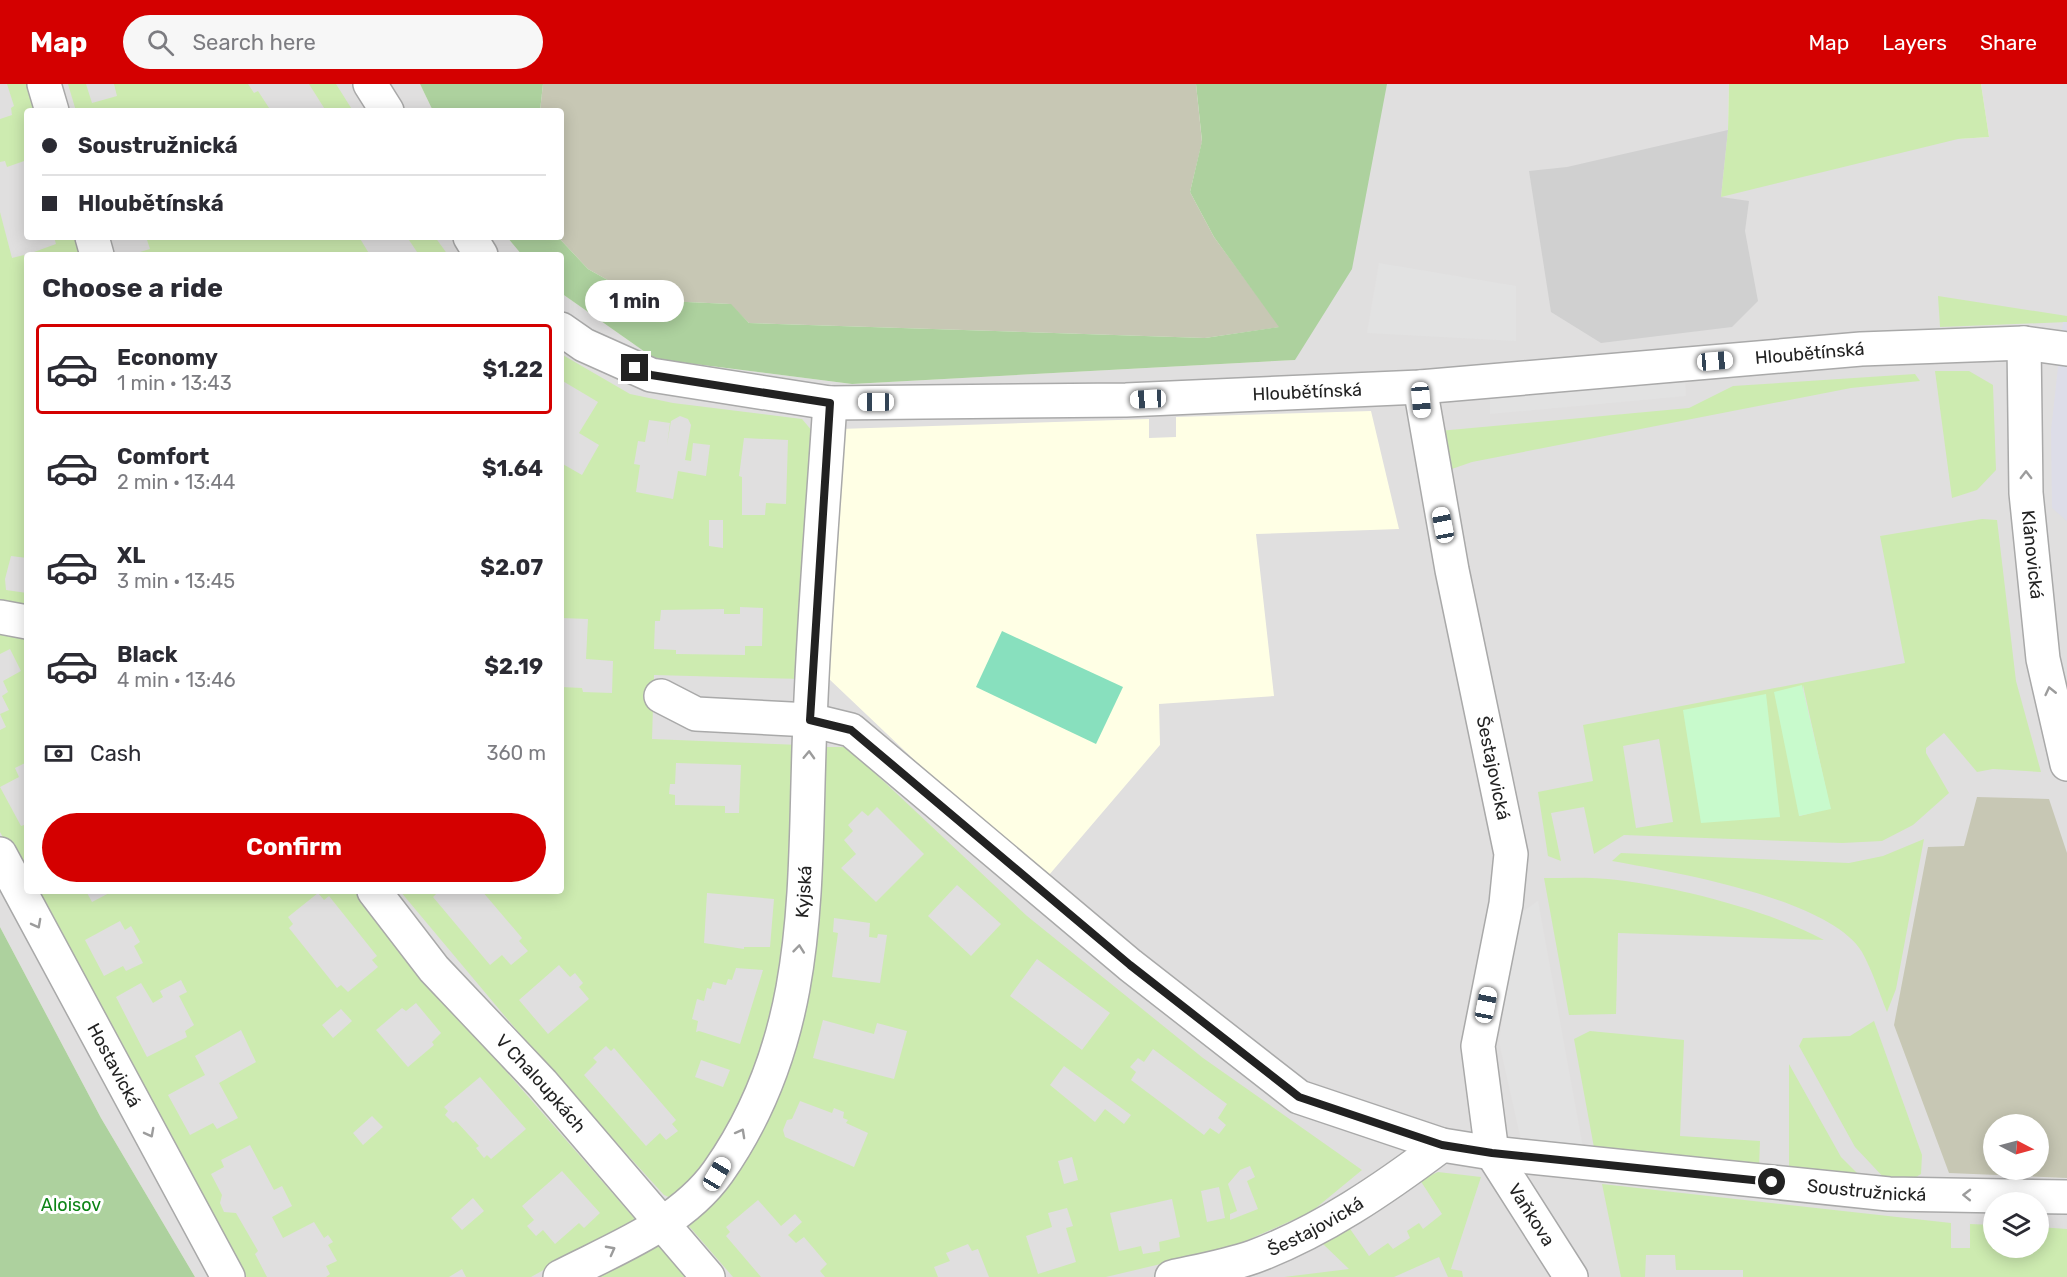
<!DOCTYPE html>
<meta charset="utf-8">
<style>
body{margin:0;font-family:Rubik,sans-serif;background:#f7f7f7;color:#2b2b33;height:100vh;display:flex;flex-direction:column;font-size:22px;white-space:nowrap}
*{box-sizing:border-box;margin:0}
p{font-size:20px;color:#7c7c81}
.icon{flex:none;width:33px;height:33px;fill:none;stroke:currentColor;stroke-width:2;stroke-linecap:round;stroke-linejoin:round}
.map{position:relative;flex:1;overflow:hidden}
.panel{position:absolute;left:24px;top:168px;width:540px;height:642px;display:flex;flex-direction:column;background:#fff;border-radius:6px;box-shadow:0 3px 15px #0003}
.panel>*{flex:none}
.top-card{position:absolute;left:24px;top:24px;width:540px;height:132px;border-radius:6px;box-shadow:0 3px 15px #0003;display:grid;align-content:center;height:132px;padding:0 18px;background:#fff}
.needle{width:39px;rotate:96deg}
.tools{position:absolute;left:1983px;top:1030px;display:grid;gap:12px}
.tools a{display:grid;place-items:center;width:66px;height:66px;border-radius:50%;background:#fff;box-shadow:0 3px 15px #0003;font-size:30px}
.end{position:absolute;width:27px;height:27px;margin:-14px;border:8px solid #222;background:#fff;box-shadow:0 0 0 3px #fff}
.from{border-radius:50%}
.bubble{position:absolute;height:42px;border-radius:21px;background:#fff;box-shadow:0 3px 15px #0003;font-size:20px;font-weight:700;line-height:42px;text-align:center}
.car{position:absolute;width:18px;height:36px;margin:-18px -9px;border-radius:8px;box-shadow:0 0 4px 2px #0007;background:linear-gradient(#fff 24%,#345 0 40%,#fff 0 76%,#345 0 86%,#fff 0)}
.top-card b{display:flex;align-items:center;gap:21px;height:57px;font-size:22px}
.top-card b+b{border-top:2px solid #e1e1e2}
.top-card i{width:15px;height:15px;background:#2b2b33}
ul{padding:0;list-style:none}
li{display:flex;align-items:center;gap:18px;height:90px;margin:0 12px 9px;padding:0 6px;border:3px solid transparent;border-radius:6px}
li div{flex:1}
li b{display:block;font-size:22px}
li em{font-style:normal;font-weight:700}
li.on{border-color:#d40000}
li>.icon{width:54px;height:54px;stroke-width:1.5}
h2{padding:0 18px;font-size:27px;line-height:72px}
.pay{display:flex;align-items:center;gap:15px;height:66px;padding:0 18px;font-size:22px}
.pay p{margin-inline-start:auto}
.primary-button{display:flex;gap:12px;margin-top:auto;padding:12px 18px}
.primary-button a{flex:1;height:69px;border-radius:36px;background:#d40000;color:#fff;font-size:24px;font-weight:700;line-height:69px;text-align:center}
header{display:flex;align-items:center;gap:36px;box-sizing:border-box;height:84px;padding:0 30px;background:#d40000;color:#fff}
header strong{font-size:28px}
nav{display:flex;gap:33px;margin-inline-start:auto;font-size:21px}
.search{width:420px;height:54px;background:#f7f7f7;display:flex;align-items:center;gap:15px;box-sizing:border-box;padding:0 21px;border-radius:33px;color:#7c7c81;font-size:22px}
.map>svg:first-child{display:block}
.residential{fill:#e0dfdf;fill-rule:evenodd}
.education{fill:#ffffe5}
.religious{fill:#d0d0d0}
.construction{fill:#c7c7b4;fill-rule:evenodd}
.grass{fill:#cdebb0;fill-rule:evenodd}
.forest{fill:#add19e}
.park{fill:#c8facc}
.pitch{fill:#88e0be}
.parking{fill:#e2e2e2}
.plaza{fill:#dddde8}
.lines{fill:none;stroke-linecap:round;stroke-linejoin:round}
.minor-casing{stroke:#a9a9a9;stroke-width:36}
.minor{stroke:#fff;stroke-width:33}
.oneway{stroke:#9c9c9c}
.route{stroke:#222;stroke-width:8}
.labels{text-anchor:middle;stroke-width:6;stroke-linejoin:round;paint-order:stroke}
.street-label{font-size:18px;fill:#222;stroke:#fff}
.park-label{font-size:18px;fill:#0c8416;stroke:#fff}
</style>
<header>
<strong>Map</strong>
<div class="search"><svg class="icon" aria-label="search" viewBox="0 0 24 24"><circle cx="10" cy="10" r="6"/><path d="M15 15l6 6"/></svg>Search here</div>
<nav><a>Map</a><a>Layers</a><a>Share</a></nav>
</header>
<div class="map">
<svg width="2067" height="1193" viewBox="0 0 2067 1193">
<rect width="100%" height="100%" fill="#f2efe9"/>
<path class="residential" d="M 0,0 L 420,0 L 433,27 L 27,27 L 27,153 L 507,153 L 522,171 L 27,171 L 27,807 L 561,807 L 561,209 L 655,275 L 852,300 L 1295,276 L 1378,0 L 1729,0 L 1728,46 L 1958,55 L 1989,53 L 1981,0 L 2067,0 L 2067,1193 L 195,1193 L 101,1034 L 0,843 ZM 1994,1041 L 2038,1041 L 2038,1086 L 1994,1086 ZM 1994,1119 L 2038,1119 L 2038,1164 L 1994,1164 Z"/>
<path class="education" d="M 1371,327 L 1399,445 L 1256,450 L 1274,612 L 1159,620 L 1160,661 L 1043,798 L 828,594 L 839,345 L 1149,335 L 1149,354 L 1176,353 L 1176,333 Z"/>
<path class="religious" d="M 1728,46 L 1721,113 L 1749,117 L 1745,147 L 1758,217 L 1732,243 L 1601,259 L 1551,228 L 1529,87 L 1567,83 Z"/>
<g class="construction">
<path d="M 543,0 L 1196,0 L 1202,58 L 1190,108 L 1214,153 L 1280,243 L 1205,254 L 749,239 L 730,220 L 643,216 L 588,185 L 558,153 L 561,153 L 561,27 L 540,27 Z"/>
<path d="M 1977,713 L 2049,715 L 2067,769 L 2067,1094 L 1949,1089 L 1894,941 L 1928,763 L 1964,762 ZM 1994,1041 L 2038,1041 L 2038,1086 L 1994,1086 Z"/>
</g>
<g class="grass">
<path d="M 7,0 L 31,0 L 39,27 L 27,27 L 27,76 L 7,83 L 5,77 L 0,78 L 0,35 L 12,31 L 11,24 L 14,22 Z"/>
<path d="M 68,0 L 86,0 L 92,19 L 117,12 L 114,0 L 248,0 L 254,9 L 258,7 L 271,27 L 76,27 Z"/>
<path d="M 309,0 L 336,0 L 353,27 L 326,27 Z"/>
<path d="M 1729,0 L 1981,0 L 1989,53 L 1958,55 L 1721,113 L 1728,46 Z"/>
<path d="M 0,128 L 12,174 L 24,171 L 27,176 L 27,474 L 11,472 L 5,495 L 6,506 L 27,509 L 27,523 L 0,520 Z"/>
<path d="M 54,153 L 79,153 L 84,171 L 35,171 L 34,168 L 56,160 Z"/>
<path d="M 146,153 L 359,153 L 370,171 L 130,171 L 150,165 Z"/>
<path d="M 407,153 L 435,153 L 448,171 L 419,171 Z"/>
<path d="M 1938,212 L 2067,232 L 2067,238 L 1940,243 Z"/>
<path d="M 561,270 L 630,310 L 673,319 L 802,335 L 813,348 L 803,595 L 654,591 L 652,655 L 800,661 L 783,888 L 755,992 L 715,1070 L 683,1109 L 671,1114 L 664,1111 L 545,980 L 400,807 L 439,807 L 433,813 L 490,881 L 502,871 L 511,881 L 528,867 L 519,857 L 522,854 L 482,807 L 561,807 L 563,645 L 561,644 L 561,603 L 582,604 L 583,608 L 612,609 L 613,577 L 586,575 L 588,535 L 561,534 L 561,379 L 582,391 L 599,361 L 579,349 L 598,318 L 561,296 ZM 680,332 L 688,335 L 691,341 L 685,376 L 691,377 L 693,359 L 710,361 L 706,392 L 678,387 L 673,415 L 636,408 L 640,381 L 634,380 L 638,357 L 645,358 L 649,336 L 670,339 L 667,361 L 671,337 ZM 744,354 L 788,356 L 786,420 L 766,419 L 765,431 L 742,431 L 742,393 L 739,392 ZM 709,436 L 723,436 L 723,464 L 709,462 ZM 740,523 L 763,524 L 762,562 L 745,562 L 745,571 L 676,570 L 676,566 L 654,565 L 655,537 L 660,537 L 661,526 L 724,525 L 724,530 L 740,530 ZM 676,679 L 741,681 L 739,729 L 725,729 L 725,722 L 675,721 L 675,711 L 669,710 L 670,700 L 675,700 ZM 707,809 L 774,815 L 770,863 L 744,863 L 744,865 L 704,859 ZM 559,881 L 570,893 L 575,889 L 583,899 L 579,903 L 589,915 L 548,950 L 519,916 ZM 736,884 L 763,886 L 740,960 L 699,947 L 696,948 L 698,937 L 692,935 L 697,915 L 704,917 L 707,904 L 711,905 L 713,898 L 726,901 L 728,895 L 732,896 ZM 606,962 L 611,967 L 614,964 L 676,1036 L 672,1040 L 678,1047 L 666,1056 L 660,1049 L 646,1062 L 584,991 L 597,978 L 593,974 ZM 701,976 L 730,986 L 723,1003 L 695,993 Z"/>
<path d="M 1935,287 L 1969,287 L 1993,301 L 1996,386 L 1977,406 L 1952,414 Z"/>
<path d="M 1915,290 L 1920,297 L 1851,304 L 1472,378 L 1446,387 L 1439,347 L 1689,324 L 1733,302 Z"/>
<path d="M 1982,435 L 1997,436 L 2016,597 L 2041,688 L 1993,685 L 1977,688 L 1944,649 L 1926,664 L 1926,669 L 1949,709 L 1913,741 L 1882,757 L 1842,759 L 1624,751 L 1594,770 L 1584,723 L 1551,729 L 1561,777 L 1548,772 L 1538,708 L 1593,697 L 1583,641 L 1905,579 L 1880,452 ZM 1803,601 L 1830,724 L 1800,732 L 1799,732 ZM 1659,655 L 1673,738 L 1636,744 L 1623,662 Z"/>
<path d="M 0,546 L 27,551 L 27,681 L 25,679 L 15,684 L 19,693 L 0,703 L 21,742 L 27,740 L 27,797 L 0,748 L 0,646 L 6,643 L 0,630 L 9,626 L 2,612 L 8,608 L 3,597 L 21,587 L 10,565 L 0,570 Z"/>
<path d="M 826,663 L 847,663 L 1027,832 L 1203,974 L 1362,1086 L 1311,1128 L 1232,1163 L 1106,1193 L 989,1193 L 978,1165 L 972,1167 L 968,1160 L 946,1169 L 950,1177 L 934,1183 L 938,1193 L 825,1193 L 820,1187 L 827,1180 L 804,1153 L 796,1159 L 788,1151 L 802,1138 L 795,1130 L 781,1142 L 758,1116 L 726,1143 L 730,1148 L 726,1152 L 761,1193 L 733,1193 L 688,1141 L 731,1095 L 818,825 ZM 877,723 L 924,770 L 876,818 L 841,784 L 856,770 L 844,756 L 853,747 L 848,741 L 862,727 L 868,732 ZM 957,801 L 1001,840 L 971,872 L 928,832 ZM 834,834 L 870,839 L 869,853 L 877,854 L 878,850 L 887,851 L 880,899 L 832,893 L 838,849 L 833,848 ZM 1037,875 L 1110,929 L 1082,966 L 1010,912 ZM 823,936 L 874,950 L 877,939 L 907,947 L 894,995 L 813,974 ZM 1153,965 L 1227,1020 L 1218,1034 L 1226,1041 L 1219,1050 L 1210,1044 L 1204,1051 L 1131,996 L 1136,988 L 1130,983 L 1138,974 L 1144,978 ZM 1064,982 L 1131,1031 L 1124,1040 L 1105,1025 L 1095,1038 L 1050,1001 ZM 800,1017 L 832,1029 L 834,1024 L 844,1028 L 843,1034 L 848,1036 L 846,1039 L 868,1049 L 854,1083 L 785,1053 L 783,1046 L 787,1036 L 792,1035 ZM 1072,1073 L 1078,1096 L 1064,1100 L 1058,1077 ZM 1250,1082 L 1255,1093 L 1247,1097 L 1258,1125 L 1230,1136 L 1230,1130 L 1237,1127 L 1228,1100 L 1240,1086 ZM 1219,1103 L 1225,1134 L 1207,1138 L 1201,1107 ZM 1172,1115 L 1180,1153 L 1159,1158 L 1160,1167 L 1143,1170 L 1141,1162 L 1119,1167 L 1110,1129 ZM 1067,1124 L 1073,1142 L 1066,1144 L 1076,1178 L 1038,1190 L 1026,1152 L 1052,1143 L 1048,1129 Z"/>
<path d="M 1924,755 L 1896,905 L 1887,928 C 1879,908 1872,886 1862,868 C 1829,814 1673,788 1612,777 L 1621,769 L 1849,779 L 1883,772 Z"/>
<path d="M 1544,794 C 1565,794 1587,793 1608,795 C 1671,801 1769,826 1824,856 L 1618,849 L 1616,930 L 1569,931 Z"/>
<path d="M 32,807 L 86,807 L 92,818 L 113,807 L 357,807 L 415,883 L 635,1135 L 531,1193 L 466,1193 L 462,1185 L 449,1193 L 326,1193 L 330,1190 L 326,1182 L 337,1177 L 328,1161 L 333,1158 L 328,1151 L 324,1154 L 314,1138 L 283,1154 L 272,1133 L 292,1122 L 282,1102 L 274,1106 L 250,1061 L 221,1076 L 224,1083 L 211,1090 L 222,1111 L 220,1119 L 224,1128 L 236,1129 L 258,1167 L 255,1170 L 267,1193 L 243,1193 ZM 318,809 L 324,816 L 329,812 L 377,872 L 372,876 L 378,883 L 348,908 L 341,901 L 337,904 L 289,844 L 293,840 L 288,833 ZM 120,837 L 125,846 L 131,842 L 140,858 L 134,862 L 143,879 L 126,887 L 123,882 L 104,892 L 85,856 ZM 181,896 L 187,908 L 179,912 L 194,941 L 185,947 L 187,953 L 147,973 L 116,913 L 141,899 L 153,919 L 163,913 L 160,907 ZM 416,919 L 441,949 L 432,958 L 434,961 L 408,983 L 376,946 L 402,924 L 406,927 ZM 341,925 L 352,937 L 333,954 L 322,941 ZM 241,946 L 256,978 L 219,999 L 238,1034 L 217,1045 L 213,1039 L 190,1051 L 168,1011 L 205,991 L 195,972 ZM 480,993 L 526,1045 L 491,1075 L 487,1071 L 484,1074 L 476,1064 L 479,1062 L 456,1037 L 453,1039 L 445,1031 L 448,1027 L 444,1023 ZM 372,1032 L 383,1043 L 363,1061 L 353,1049 ZM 562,1087 L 600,1129 L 584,1144 L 579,1139 L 555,1160 L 543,1146 L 536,1152 L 527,1142 L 534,1136 L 522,1122 ZM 473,1114 L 484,1127 L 462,1146 L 451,1134 Z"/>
<path d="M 1874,937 L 1922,1071 L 1921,1090 L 1906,1099 L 1887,1097 L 1855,1063 L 1799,962 L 1803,954 L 1850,952 Z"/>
<path d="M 1590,947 L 1684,956 L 1680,1052 L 1760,1057 L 1759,1084 L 1595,1069 L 1574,955 Z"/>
<path d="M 1789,980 L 1841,1073 L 1864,1096 L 1789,1091 Z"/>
<path d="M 1438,1088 L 1481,1093 L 1451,1185 L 1462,1187 L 1463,1193 L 1448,1193 L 1439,1173 L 1394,1193 L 1284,1193 L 1349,1185 L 1323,1160 L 1348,1142 L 1369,1172 L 1388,1159 L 1393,1165 L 1410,1154 L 1407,1147 L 1419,1139 L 1423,1145 L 1442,1130 L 1420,1096 Z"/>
<path d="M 1602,1100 L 1951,1139 L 1951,1164 L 1970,1164 L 1970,1140 L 1993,1141 L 1994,1164 L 2038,1164 L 2039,1143 L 2067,1145 L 2067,1193 L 1743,1193 L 1743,1186 L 1676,1186 L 1675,1171 L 1646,1171 L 1645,1193 L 1621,1193 Z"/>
<path d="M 646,1159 L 671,1163 L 695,1193 L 585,1193 Z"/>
</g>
<g class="forest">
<path d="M 420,0 L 543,0 L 540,27 L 433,27 Z"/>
<path d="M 1196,0 L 1387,0 L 1352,185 L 1295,276 L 852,300 L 655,275 L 561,209 L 561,171 L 522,171 L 507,153 L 558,153 L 588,185 L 643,216 L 731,220 L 749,239 L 1205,254 L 1279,243 L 1214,153 L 1190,108 L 1202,57 Z"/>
<path d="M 0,843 L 101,1034 L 195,1193 L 0,1193 Z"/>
</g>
<g class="park">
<path d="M 1802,601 L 1831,725 L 1799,732 L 1774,608 Z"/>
<path d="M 1766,610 L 1780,733 L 1701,739 L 1683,626 Z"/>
</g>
<path class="pitch" d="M 1002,547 L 1123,603 L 1096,660 L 976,603 Z"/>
<g class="parking">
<path d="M 1379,179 L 1516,202 L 1516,257 L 1367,249 Z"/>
<path d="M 1685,293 L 1686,312 L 1490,330 L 1490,311 Z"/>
<path d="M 1538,817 L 1583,1064 L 1521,1056 L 1499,958 L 1518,831 Z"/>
</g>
<path class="plaza" d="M 2063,238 L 2067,238 L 2067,437 L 2052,424 L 2051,346 Z"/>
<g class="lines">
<defs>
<g id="minor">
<path d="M 44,0 L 52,27"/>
<path d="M 370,0 L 387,27"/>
<path d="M 92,153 L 97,171"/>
<path d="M 470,153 L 481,171"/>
<path id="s1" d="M 561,245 L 584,261 L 651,291 L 830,319 L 1126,316 L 1420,303 L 1861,265 L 2024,259 L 2067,265"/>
<path id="s2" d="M 2024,259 L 2026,409 L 2043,575 L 2067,680"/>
<path id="s3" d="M 1420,303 L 1452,486 L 1511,770 L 1506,820 L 1478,962 L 1492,1069 L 1571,1193"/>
<path d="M 0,533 L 27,538"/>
<path id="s4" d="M 661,612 L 696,630 L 810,636 L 851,646 L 1130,881 L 1299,1013 L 1442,1061 L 1492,1069 L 1889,1110 L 2067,1113"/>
<path id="s5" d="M 0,770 L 228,1193"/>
<path id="s6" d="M 374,807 L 434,885 L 542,999 L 708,1193"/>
<path id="s7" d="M 560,1193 C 614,1165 681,1140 718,1088 C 816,949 803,798 810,638 C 814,531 823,425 830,319"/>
<path id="s8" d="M 1172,1193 C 1199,1187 1227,1182 1253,1173 C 1321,1148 1385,1104 1442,1061"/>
</g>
</defs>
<use href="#minor" class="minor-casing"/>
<use href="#minor" class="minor"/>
</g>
<defs><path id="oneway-chevron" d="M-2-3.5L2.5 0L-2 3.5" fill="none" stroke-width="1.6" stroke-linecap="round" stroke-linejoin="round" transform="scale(1.5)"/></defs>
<g class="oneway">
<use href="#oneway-chevron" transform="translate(2026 391) rotate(-90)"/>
<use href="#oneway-chevron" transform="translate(2050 607) rotate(-103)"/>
<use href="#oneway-chevron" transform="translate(809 671) rotate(-88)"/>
<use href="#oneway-chevron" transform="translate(37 840) rotate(62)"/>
<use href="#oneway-chevron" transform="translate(799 865) rotate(-84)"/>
<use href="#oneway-chevron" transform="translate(150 1049) rotate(62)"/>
<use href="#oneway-chevron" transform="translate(741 1049) rotate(-61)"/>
<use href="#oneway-chevron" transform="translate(1967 1111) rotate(-179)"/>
<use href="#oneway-chevron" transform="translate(611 1166) rotate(-28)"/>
</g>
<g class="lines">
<path class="route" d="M 635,284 L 651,291 L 830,319 L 810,636 L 851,646 L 1130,881 L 1299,1013 L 1442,1061 L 1492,1069 L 1772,1098"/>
</g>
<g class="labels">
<g class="street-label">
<text dy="6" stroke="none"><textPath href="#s1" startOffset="1264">Hloubětínská</textPath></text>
<text dy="6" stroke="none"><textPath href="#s1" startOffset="760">Hloubětínská</textPath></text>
<text dy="6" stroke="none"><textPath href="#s2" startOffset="212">Klánovická</textPath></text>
<text dy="6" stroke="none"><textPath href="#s3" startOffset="388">Šestajovická</textPath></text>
<text dy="6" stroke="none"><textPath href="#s7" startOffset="489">Kyjská</textPath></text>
<text dy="6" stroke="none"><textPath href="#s5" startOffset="240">Hostavická</textPath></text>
<text dy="6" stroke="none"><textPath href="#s6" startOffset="255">V Chaloupkách</textPath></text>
<text dy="6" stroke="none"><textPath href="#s4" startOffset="1353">Soustružnická</textPath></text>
<text dy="6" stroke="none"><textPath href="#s3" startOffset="852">Vaňkova</textPath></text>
<text dy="6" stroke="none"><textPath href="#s8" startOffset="153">Šestajovická</textPath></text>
</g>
<g class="park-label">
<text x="71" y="1127">Aloisov</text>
</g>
</g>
</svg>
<div class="tools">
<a><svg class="needle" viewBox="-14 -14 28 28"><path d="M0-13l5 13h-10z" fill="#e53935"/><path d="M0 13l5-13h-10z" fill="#7c7c81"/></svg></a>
<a><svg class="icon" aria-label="layers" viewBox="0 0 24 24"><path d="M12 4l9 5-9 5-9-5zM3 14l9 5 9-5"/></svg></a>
</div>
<i class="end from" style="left:1772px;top:1098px"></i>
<i class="end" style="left:635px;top:284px"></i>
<div class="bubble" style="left:585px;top:196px;width:99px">1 min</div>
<i class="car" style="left:1715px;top:277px;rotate:85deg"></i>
<i class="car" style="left:1148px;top:315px;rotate:267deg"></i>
<i class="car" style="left:1421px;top:316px;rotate:175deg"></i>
<i class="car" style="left:876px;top:318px;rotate:270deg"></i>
<i class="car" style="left:1443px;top:441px;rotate:349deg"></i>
<i class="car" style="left:1486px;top:921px;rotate:11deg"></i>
<i class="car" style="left:717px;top:1090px;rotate:31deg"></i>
<div class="top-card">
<b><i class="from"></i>Soustružnická</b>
<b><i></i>Hloubětínská</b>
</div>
<section class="panel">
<h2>Choose a ride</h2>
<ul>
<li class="on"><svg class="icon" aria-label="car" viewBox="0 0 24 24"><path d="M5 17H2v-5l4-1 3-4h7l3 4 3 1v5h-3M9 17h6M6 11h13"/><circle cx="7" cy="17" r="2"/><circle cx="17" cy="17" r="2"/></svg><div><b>Economy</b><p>1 min · 13:43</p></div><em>$1.22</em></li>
<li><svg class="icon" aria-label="car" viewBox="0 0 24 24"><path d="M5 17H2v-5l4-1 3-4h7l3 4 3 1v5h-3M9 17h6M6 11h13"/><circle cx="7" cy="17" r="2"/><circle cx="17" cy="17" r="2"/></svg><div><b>Comfort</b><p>2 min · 13:44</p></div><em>$1.64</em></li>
<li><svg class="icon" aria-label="car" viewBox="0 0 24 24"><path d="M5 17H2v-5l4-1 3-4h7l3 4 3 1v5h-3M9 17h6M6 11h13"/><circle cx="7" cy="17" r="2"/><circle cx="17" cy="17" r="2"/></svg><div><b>XL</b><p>3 min · 13:45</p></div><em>$2.07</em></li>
<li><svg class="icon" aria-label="car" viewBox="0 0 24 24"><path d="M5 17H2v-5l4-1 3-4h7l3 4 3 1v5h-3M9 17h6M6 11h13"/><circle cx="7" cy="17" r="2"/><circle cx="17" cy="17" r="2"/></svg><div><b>Black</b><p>4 min · 13:46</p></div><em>$2.19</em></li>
</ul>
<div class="pay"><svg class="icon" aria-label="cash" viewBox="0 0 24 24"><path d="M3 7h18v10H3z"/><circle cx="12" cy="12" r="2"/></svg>Cash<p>360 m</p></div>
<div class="primary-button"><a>Confirm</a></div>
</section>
</div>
